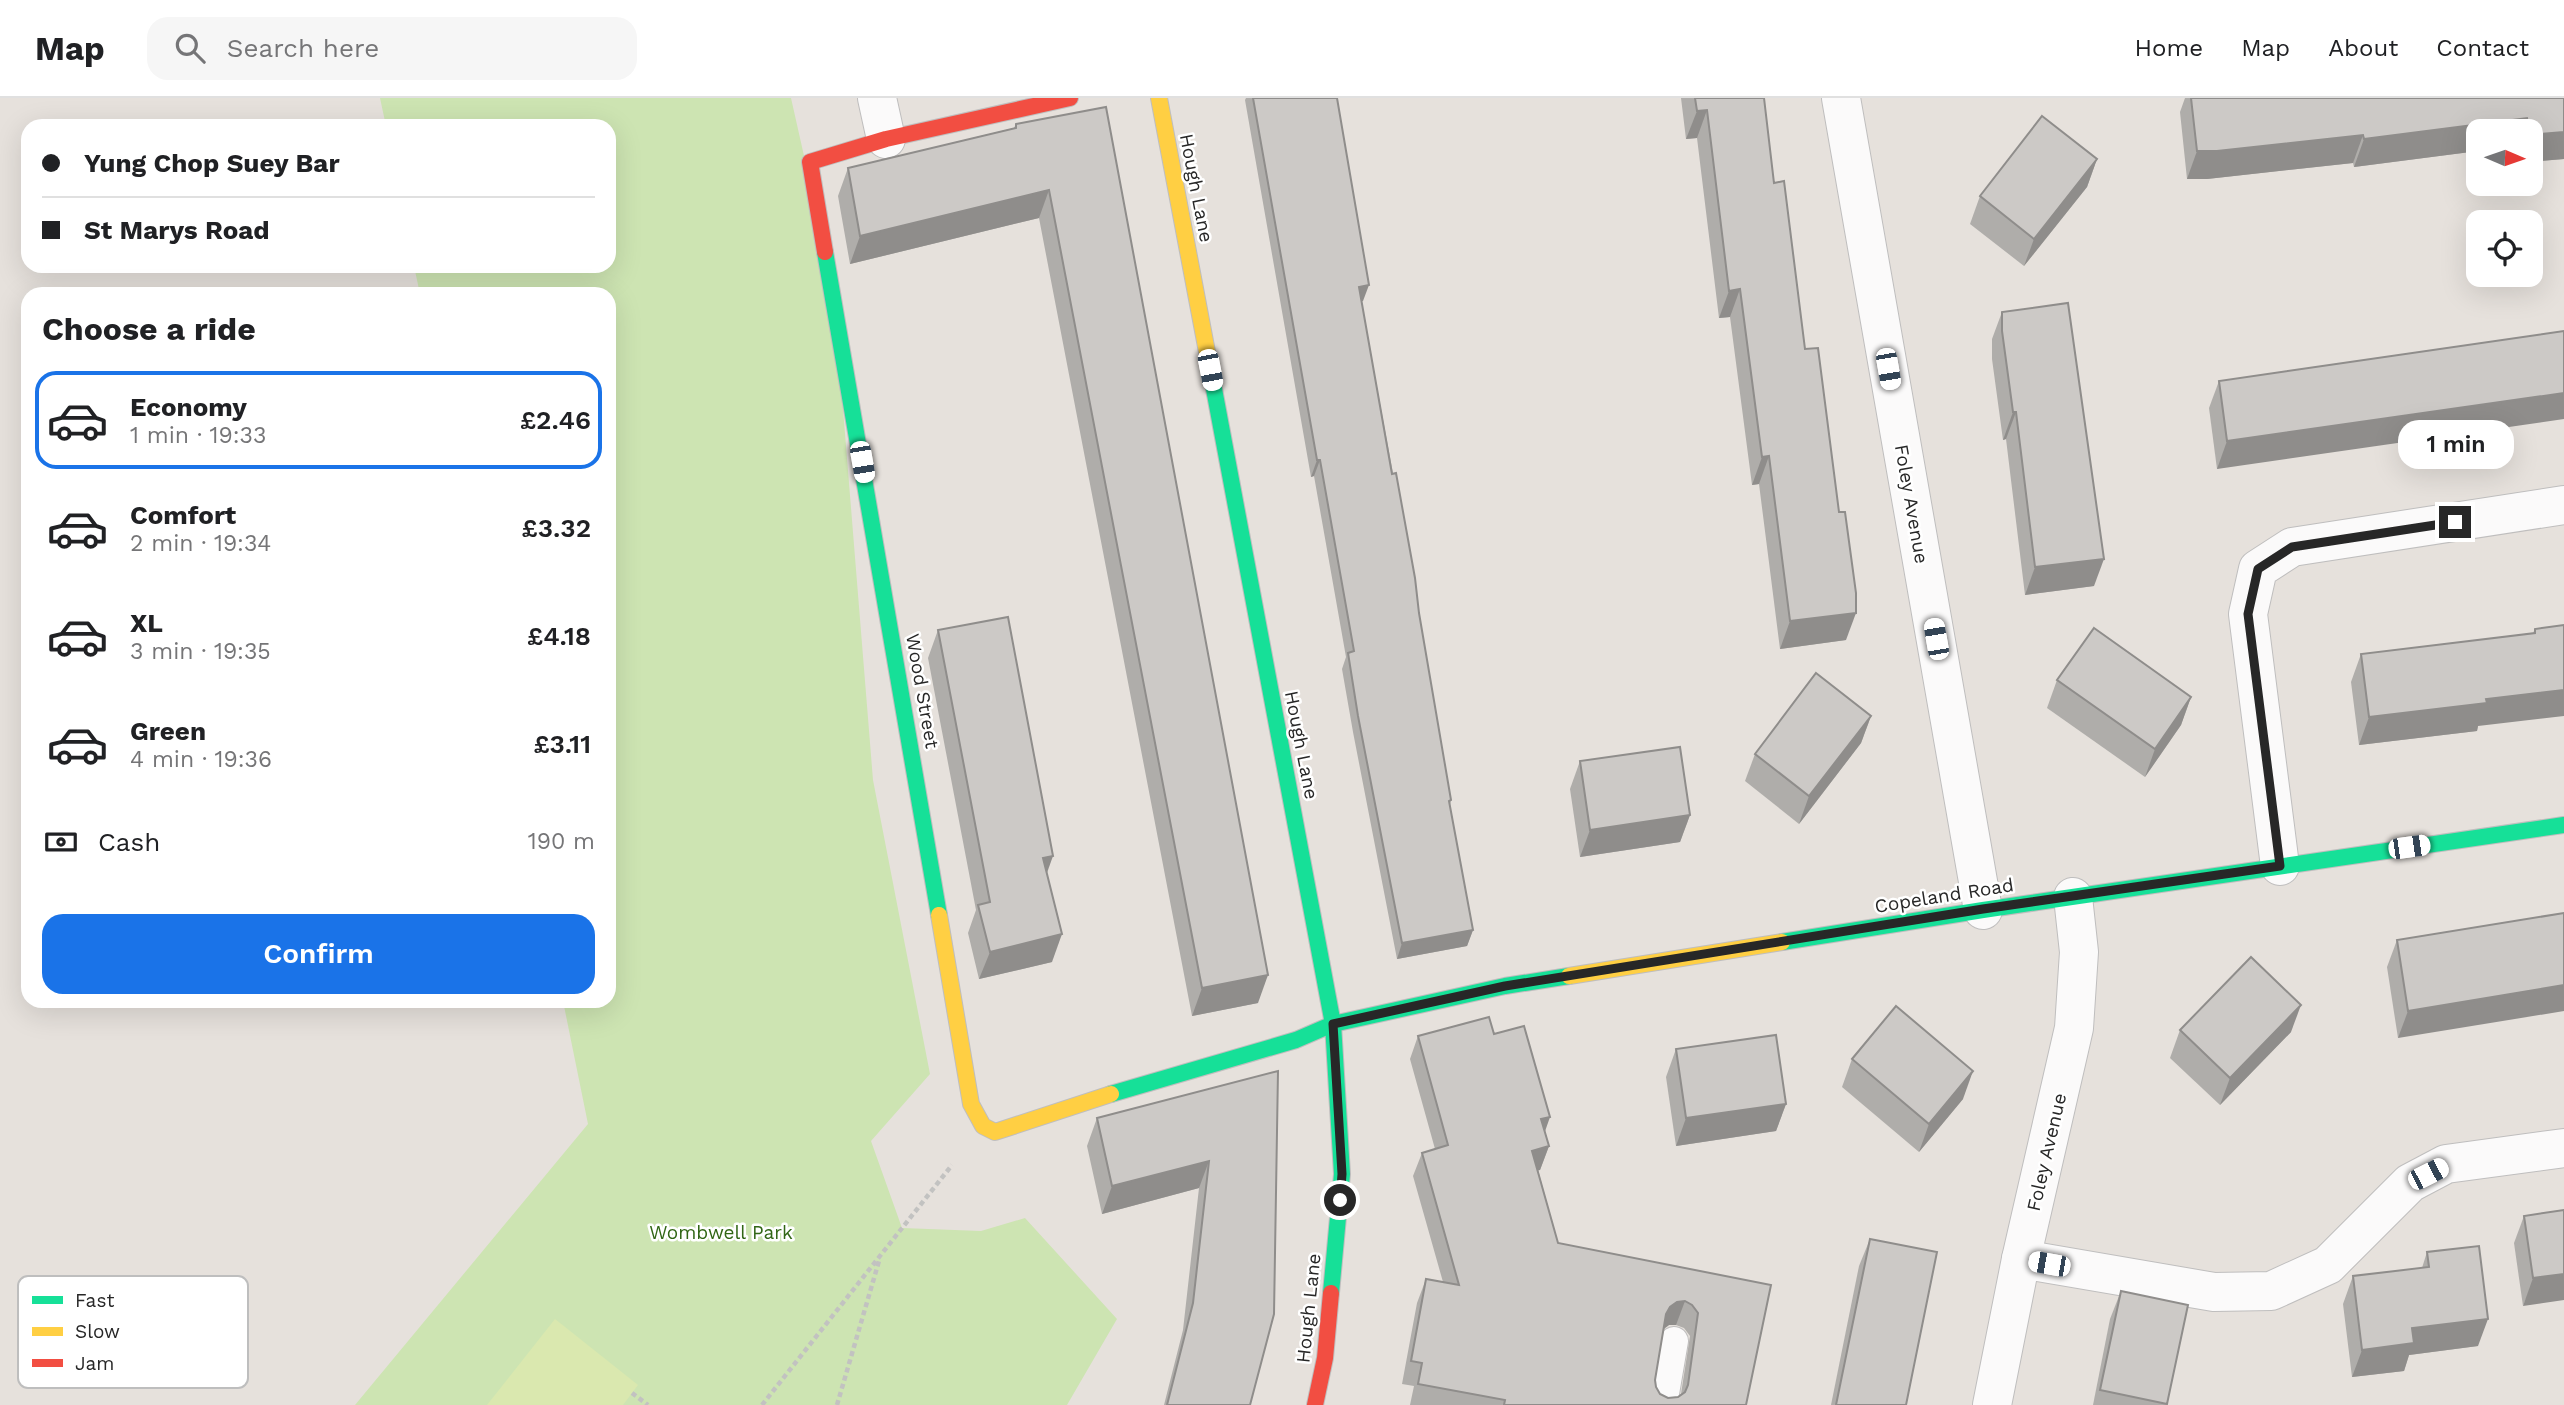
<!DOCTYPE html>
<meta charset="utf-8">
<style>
body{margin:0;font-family:"Work Sans",sans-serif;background:#f6f6f6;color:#202124;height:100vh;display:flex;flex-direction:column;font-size:26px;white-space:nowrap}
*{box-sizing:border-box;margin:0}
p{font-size:23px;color:#757577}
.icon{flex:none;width:38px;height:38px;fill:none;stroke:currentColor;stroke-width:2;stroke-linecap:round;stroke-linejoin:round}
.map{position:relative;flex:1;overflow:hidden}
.drawer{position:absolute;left:21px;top:189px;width:595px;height:721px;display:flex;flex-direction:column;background:#fff;border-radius:21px;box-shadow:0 7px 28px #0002}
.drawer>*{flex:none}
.guide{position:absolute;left:21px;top:21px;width:595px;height:154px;border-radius:21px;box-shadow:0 7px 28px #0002;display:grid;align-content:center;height:154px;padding:0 21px;background:#fff}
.needle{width:46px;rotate:92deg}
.controls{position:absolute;left:2466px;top:21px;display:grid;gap:14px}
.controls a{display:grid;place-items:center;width:77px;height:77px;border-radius:14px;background:#fff;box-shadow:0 7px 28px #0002;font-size:35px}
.end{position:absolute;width:32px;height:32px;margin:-16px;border:9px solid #272727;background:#fff;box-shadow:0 0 0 4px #fff}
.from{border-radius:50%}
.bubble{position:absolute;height:49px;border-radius:21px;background:#fff;box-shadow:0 7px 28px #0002;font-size:23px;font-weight:600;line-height:49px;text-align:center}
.car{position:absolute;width:21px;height:42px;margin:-21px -10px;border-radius:9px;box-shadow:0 0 5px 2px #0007;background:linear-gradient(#fff 24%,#345 0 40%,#fff 0 76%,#345 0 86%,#fff 0)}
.guide b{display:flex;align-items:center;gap:24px;height:66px;font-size:26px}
.guide b+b{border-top:2px solid #e0e0e0}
.guide i{width:18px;height:18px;background:#202124}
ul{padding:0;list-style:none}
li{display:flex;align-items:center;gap:21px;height:98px;margin:0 14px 10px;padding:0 7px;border:4px solid transparent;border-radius:21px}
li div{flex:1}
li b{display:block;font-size:26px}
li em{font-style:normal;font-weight:600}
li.on{border-color:#1a73e8}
li>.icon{width:63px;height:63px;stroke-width:1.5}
h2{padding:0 21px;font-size:32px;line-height:84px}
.pay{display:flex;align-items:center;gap:18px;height:77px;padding:0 21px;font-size:26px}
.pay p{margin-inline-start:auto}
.button{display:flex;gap:14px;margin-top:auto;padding:14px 21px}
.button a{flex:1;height:80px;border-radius:21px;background:#1a73e8;color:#fff;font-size:28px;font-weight:600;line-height:80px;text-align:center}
header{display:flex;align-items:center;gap:42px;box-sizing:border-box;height:98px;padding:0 35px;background:#fff;border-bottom:2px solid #e0e0e0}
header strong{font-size:33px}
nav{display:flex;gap:38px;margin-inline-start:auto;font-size:24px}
.search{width:490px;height:63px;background:#f6f6f6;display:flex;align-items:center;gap:18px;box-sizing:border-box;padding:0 24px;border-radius:21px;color:#757577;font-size:26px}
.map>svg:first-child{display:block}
.green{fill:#cde4b2}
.pitch{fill:#dae8af}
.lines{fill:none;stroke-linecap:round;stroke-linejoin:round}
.lane-casing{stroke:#bfbebe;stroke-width:30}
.street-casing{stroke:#bfbebe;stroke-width:40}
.fast-casing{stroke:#bfbebe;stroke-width:18}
.slow-casing{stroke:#bfbebe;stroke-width:18}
.jam-casing{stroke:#bfbebe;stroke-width:18}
.path{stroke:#c2c2c1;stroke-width:4.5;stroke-dasharray:5 3.5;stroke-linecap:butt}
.lane{stroke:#fbfafa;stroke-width:28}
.street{stroke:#fbfafa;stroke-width:38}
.fast{stroke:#16e098;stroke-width:16}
.slow{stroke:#ffcf43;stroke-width:16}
.jam{stroke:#f24e42;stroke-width:16}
.wall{fill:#afadaa;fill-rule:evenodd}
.shaded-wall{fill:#8f8d8b}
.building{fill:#ccc9c6;stroke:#8f8d8b;stroke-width:2;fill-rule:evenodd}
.route{stroke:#272727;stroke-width:9}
.labels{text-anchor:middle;stroke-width:5;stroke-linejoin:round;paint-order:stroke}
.street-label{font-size:19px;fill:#272727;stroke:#fff}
.park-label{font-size:19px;fill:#316615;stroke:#fff}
.key{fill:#fff;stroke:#bebebe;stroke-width:2}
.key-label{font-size:19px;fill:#272727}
</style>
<header>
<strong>Map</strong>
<div class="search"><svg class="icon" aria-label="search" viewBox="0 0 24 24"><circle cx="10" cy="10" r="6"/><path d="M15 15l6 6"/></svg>Search here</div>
<nav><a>Home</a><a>Map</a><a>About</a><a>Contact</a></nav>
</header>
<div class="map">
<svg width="2564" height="1307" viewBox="0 0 2564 1307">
<rect width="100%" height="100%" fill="#e6e1dc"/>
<path class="green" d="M 380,0 L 791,0 L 833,187 L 873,682 L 930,976 L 871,1043 L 902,1130 L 981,1133 L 1025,1120 L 1117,1221 L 1067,1307 L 355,1307 L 588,1026 L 563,903 L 609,903 L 609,196 L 420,196 L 414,168 L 609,168 L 609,28 L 386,28 Z"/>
<path class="pitch" d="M 555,1221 L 638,1287 L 623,1307 L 487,1307 Z"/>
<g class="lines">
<defs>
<path id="lane" d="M 1663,1307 L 1674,1243"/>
<g id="street">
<path d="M 877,0 L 886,41"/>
<path d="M 1841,0 L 1983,812"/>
<path d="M 2280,768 L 2248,516 L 2258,471 L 2292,449 L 2564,407"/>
<path d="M 2021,1161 L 2214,1194 L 2271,1193 L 2328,1167 L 2410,1085 L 2446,1066 L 2564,1050"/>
<path d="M 1992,1307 L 2021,1161 L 2074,930 L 2079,854 L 2073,799"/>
</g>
<g id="fast">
<path d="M 825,154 L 939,817"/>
<path d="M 1211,275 L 1333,926 L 1342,1076 L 1331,1195"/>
<path d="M 1782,844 L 1983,812 L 2564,727"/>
<path d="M 1111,996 L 1296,942 L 1333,926 L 1505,888 L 1569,878"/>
</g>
<g id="slow">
<path d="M 1159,0 L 1211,275"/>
<path d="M 939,817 L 971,1006 L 983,1028 L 995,1034 L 1111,996"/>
<path d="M 1569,878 L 1782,844"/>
</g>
<g id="jam">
<path d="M 825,154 L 810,64 L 886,41 L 1070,0"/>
<path d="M 1315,1307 L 1325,1260 L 1331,1195"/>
</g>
</defs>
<use href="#lane" class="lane-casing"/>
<use href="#street" class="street-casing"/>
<use href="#fast" class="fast-casing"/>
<use href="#slow" class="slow-casing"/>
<use href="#jam" class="jam-casing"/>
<g class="path">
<path d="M 632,1295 L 648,1307"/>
<path d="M 762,1307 L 952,1067"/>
<path d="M 837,1307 L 879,1163"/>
</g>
<use href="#lane" class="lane"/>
<use href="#street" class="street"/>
<use href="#fast" class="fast"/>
<use href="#slow" class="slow"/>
<use href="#jam" class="jam"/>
</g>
<g class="wall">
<path d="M 1246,0 L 1337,0 L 1363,203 L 1361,203 L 1419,515 L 1451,702 L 1450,707 L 1473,832 L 1467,848 L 1397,861 L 1353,634 L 1342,571 L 1346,559 L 1314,378 L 1311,379 L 1245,2 Z"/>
<path d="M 1681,0 L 1764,0 L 1774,85 L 1805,251 L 1846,542 L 1780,551 L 1759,386 L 1752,387 L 1730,219 L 1719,220 L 1697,40 L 1686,41 Z"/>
<path d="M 2185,0 L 2564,0 L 2564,61 L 2530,64 L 2530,33 L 2478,33 L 2478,53 L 2354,69 L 2353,65 L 2207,81 L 2187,81 L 2180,14 Z"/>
<path d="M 1106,9 L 1258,905 L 1192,918 L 1039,120 L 850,166 L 838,98 L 848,70 L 1014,30 L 1016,26 Z"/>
<path d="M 2097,61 L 2087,89 L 2024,168 L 1970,126 L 1980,98 Z"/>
<path d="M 2002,214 L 2094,488 L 2025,497 L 2006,341 L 2003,342 L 1992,261 L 1992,241 Z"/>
<path d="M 2564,233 L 2217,371 L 2209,310 L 2219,283 Z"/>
<path d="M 2564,527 L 2478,628 L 2477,633 L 2359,647 L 2351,584 L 2361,556 L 2533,535 L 2535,531 Z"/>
<path d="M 938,532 L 1047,776 L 1052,864 L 979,881 L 968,835 L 976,812 L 928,560 Z"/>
<path d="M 2057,582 L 2191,599 L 2181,627 L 2145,679 L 2047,610 Z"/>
<path d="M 1871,618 L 1861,645 L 1799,726 L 1745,683 L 1755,656 Z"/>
<path d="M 1580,663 L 1690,717 L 1680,744 L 1580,759 L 1570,691 Z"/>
<path d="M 2564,815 L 2398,940 L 2387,869 L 2397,842 Z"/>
<path d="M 2180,932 L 2291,934 L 2220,1007 L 2170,960 Z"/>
<path d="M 1494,936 L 1545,1033 L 1549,1048 L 1540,1072 L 1538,1072 L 1558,1145 L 1771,1187 L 1746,1307 L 1410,1307 L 1414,1288 L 1402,1286 L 1417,1205 L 1426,1181 L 1443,1184 L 1413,1078 L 1422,1055 L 1435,1051 L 1410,961 L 1418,938 ZM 1669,1227 L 1676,1227 L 1684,1230 L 1690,1238 L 1681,1296 L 1678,1299 L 1668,1300 L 1660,1296 L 1656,1289 L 1655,1282 L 1664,1231 Z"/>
<path d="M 1676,951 L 1786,1006 L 1776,1033 L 1676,1048 L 1666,979 Z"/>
<path d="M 1852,961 L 1963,1001 L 1919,1054 L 1842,989 Z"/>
<path d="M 1278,973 L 1250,1307 L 1164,1307 L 1183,1232 L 1199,1090 L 1102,1116 L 1087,1048 L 1097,1020 Z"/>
<path d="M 2564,1112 L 2523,1208 L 2514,1145 L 2524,1118 Z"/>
<path d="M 1870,1141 L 1906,1307 L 1831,1307 L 1859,1168 Z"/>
<path d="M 2427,1154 L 2478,1248 L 2409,1257 L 2404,1273 L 2352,1279 L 2343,1206 L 2353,1178 L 2422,1170 Z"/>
<path d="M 2121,1193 L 2188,1207 L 2167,1307 L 2093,1307 L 2110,1221 Z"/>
</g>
<g class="shaded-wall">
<path d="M 1707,12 L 1697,40 L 1686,41 L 1697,13 Z"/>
<path d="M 2527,20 L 2523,33 L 2478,33 L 2478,53 L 2354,69 L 2364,41 Z"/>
<path d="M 2564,34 L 2564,61 L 2530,64 L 2530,37 Z"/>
<path d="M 2363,37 L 2353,65 L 2207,81 L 2187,81 L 2197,53 Z"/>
<path d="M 2097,61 L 2087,89 L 2024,168 L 2034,141 Z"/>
<path d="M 1049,92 L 1039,120 L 850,166 L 860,138 Z"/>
<path d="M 1369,187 L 1363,203 L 1353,205 L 1359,189 Z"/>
<path d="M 1740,191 L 1730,219 L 1719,220 L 1729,193 Z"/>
<path d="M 2564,295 L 2564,321 L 2217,371 L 2227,343 Z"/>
<path d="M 2013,314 L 2016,314 L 2006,341 L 2003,342 Z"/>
<path d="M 1769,358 L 1759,386 L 1752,387 L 1762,359 Z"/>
<path d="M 1317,362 L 1320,362 L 1314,378 L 1311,379 Z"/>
<path d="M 2104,461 L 2094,488 L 2025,497 L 2035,469 Z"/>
<path d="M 1856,515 L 1846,542 L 1780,551 L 1790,523 Z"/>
<path d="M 2564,592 L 2564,618 L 2478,628 L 2477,633 L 2359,647 L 2369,619 L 2486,601 Z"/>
<path d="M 2191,599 L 2181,627 L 2145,679 L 2155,651 Z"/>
<path d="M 1871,618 L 1861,645 L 1799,726 L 1809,698 Z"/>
<path d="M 1690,717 L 1680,744 L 1580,759 L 1590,732 Z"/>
<path d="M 1053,758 L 1043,786 L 1043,760 Z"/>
<path d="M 1473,832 L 1467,848 L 1397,861 L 1402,845 Z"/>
<path d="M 1062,836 L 1052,864 L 979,881 L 990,854 Z"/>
<path d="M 1268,877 L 1258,905 L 1192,918 L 1202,890 Z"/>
<path d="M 2564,887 L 2564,913 L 2398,940 L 2408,913 Z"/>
<path d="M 2301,907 L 2291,934 L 2220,1007 L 2230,980 Z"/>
<path d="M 1973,973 L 1963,1001 L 1919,1054 L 1929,1026 Z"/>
<path d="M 1786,1006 L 1776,1033 L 1676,1048 L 1686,1020 Z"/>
<path d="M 1550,1019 L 1542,1042 L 1541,1021 Z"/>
<path d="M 1549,1048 L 1540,1072 L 1524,1076 L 1532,1053 Z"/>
<path d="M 1209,1063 L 1199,1090 L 1102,1116 L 1112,1088 Z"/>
<path d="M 2564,1176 L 2564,1202 L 2523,1208 L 2533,1180 Z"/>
<path d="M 1685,1203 L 1676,1227 L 1669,1227 L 1662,1232 L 1666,1216 L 1670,1209 L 1677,1204 Z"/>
<path d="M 2488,1221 L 2478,1248 L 2409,1257 L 2404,1273 L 2352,1279 L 2362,1252 L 2412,1230 Z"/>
</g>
<g class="building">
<path d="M 1253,0 L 1337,0 L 1369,187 L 1359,189 L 1392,376 L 1396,375 L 1415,480 L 1419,515 L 1451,702 L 1449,703 L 1473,832 L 1402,845 L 1358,618 L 1348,555 L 1354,553 L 1320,362 L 1317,362 Z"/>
<path d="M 1695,0 L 1764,0 L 1774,85 L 1784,83 L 1805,251 L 1818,250 L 1839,414 L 1845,414 L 1856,495 L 1856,515 L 1790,523 L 1769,358 L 1762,359 L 1740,191 L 1729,193 L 1707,12 L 1697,13 Z"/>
<path d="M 2191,0 L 2564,0 L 2564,34 L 2530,37 L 2530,33 L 2529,33 L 2527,20 L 2364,41 L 2363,37 L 2217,53 L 2197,53 Z"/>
<path d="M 1106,9 L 1268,877 L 1202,890 L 1049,92 L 860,138 L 848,70 L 1016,30 L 1016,26 Z"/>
<path d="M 2042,18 L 2097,61 L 2034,141 L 1980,98 Z"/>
<path d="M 2068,205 L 2104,461 L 2035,469 L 2016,314 L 2013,314 L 2002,233 L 2002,214 Z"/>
<path d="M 2564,233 L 2564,295 L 2227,343 L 2219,283 Z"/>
<path d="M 1008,519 L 1053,758 L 1043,760 L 1062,836 L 990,854 L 978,807 L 990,804 L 938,532 Z"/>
<path d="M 2564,527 L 2564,592 L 2486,601 L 2487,605 L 2369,619 L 2361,556 L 2535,535 L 2535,531 Z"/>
<path d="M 2094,530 L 2191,599 L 2155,651 L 2057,582 Z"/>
<path d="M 1816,575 L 1871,618 L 1809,698 L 1755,656 Z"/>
<path d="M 1680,649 L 1690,717 L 1590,732 L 1580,663 Z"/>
<path d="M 2564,815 L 2564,887 L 2408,913 L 2397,842 Z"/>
<path d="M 2251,859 L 2301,907 L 2230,980 L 2180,932 Z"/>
<path d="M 1896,908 L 1973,973 L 1929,1026 L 1852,961 Z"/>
<path d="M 1489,919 L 1494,936 L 1524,928 L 1550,1019 L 1541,1021 L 1549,1048 L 1532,1053 L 1558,1145 L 1771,1187 L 1746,1307 L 1504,1307 L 1505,1302 L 1418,1286 L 1422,1265 L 1411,1263 L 1426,1181 L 1459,1187 L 1422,1055 L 1448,1047 L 1418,938 ZM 1685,1203 L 1692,1207 L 1698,1215 L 1688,1287 L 1685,1294 L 1678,1299 L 1668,1300 L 1660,1296 L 1656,1289 L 1655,1282 L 1666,1216 L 1670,1209 L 1677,1204 Z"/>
<path d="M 1776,937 L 1786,1006 L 1686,1020 L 1676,951 Z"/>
<path d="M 1278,973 L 1274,1216 L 1250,1307 L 1167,1307 L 1193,1205 L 1209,1063 L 1112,1088 L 1097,1020 Z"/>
<path d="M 2564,1112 L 2564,1176 L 2533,1180 L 2524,1118 Z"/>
<path d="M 1870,1141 L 1937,1154 L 1906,1307 L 1836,1307 Z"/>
<path d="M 2479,1148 L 2488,1221 L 2412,1230 L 2414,1245 L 2362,1252 L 2353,1178 L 2429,1169 L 2427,1154 Z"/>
<path d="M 2121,1193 L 2188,1207 L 2167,1306 L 2100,1292 Z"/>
</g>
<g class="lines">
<path class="route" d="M 1340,1102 L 1342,1076 L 1333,926 L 1505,888 L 1983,811 L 2280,768 L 2248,516 L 2258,471 L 2292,449 L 2455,424"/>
</g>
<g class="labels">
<g class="street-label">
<text transform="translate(1197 90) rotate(79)" y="7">Hough Lane</text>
<text transform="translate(1912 406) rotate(80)" y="7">Foley Avenue</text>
<text transform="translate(923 593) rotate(80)" y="7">Wood Street</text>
<text transform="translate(1302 647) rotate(79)" y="7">Hough Lane</text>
<text transform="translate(1944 797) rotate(-9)" y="7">Copeland Road</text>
<text transform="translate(2046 1054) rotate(-77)" y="7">Foley Avenue</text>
<text transform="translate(1308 1210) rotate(-84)" y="7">Hough Lane</text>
</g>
<g class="park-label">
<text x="721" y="1141">Wombwell Park</text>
</g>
</g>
<rect x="18" y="1178" width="230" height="112" rx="10" class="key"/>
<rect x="32" y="1198" width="31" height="8" fill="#16e098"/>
<rect x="32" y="1229" width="31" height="9" fill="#ffcf43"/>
<rect x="32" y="1261" width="31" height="8" fill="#f24e42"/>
<g class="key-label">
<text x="75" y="1209">Fast</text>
<text x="75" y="1240">Slow</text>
<text x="75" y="1272">Jam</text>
</g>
</svg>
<div class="controls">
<a><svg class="needle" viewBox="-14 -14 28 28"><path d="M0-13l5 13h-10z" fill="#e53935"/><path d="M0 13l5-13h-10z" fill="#757577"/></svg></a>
<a><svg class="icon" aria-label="locate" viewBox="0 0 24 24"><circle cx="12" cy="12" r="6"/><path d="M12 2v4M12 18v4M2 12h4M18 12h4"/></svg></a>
</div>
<i class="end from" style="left:1340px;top:1102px"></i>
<i class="end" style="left:2455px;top:424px"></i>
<div class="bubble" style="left:2398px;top:322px;width:116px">1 min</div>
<i class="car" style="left:1888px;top:271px;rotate:170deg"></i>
<i class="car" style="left:1210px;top:272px;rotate:169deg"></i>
<i class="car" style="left:862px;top:364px;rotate:170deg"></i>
<i class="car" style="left:1936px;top:541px;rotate:350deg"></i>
<i class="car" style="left:2409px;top:749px;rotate:82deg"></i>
<i class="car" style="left:2428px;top:1076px;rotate:63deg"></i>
<i class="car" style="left:2049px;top:1166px;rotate:280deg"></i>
<div class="guide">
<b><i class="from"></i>Yung Chop Suey Bar</b>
<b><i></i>St Marys Road</b>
</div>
<section class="drawer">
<h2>Choose a ride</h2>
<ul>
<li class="on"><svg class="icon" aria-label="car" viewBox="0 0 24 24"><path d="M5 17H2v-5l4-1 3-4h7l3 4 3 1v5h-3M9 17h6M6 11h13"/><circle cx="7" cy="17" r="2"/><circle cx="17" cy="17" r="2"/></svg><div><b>Economy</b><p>1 min · 19:33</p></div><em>£2.46</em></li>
<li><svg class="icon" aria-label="car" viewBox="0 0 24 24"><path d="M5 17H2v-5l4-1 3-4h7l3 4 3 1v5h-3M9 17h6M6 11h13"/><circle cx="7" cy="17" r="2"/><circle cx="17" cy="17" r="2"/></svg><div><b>Comfort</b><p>2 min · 19:34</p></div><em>£3.32</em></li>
<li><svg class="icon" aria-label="car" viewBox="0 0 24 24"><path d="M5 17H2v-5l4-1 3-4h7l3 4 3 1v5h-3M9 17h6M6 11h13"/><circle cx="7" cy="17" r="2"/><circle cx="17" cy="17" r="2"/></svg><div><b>XL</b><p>3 min · 19:35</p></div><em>£4.18</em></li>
<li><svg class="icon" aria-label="car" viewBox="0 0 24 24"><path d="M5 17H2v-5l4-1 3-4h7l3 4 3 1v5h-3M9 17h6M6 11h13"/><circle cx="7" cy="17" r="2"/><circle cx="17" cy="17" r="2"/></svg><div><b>Green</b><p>4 min · 19:36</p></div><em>£3.11</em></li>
</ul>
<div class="pay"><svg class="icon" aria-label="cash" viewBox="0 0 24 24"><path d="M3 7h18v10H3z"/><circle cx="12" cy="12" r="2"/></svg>Cash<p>190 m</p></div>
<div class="button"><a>Confirm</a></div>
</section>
</div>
